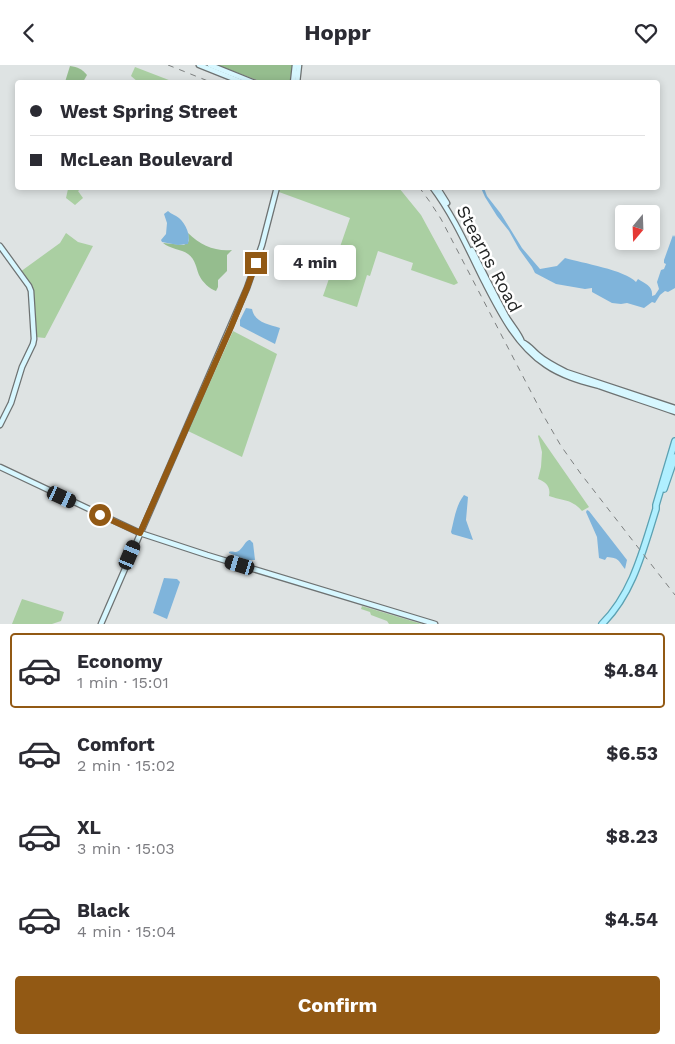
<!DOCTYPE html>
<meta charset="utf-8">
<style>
body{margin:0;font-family:"Work Sans",sans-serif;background:#f2f2f3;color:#2b2b33;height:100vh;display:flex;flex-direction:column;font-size:19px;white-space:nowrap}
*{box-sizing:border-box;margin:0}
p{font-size:16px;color:#7c7c81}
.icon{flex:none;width:28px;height:28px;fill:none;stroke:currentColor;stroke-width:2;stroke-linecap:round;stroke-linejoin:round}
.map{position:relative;height:559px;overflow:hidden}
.sheet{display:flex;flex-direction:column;background:#fff;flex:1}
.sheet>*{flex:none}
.hud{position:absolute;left:15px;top:15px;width:645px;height:110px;border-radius:5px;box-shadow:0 2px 8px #0003;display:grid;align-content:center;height:110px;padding:0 15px;background:#fff}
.needle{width:32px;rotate:199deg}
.controls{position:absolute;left:615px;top:140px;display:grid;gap:10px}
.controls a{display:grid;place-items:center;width:45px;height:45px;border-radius:5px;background:#fff;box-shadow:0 2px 8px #0003;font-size:25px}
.end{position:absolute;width:22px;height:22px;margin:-11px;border:6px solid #925914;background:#fff;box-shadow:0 0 0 2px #fff}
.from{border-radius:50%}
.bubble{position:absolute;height:35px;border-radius:5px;background:#fff;box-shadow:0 2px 8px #0003;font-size:16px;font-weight:700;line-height:35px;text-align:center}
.car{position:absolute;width:15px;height:30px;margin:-15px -8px;border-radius:6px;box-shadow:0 0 4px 1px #0007;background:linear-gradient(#222 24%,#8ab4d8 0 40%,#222 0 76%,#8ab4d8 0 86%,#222 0)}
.hud b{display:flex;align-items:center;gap:18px;height:48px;font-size:19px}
.hud b+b{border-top:1px solid #e1e1e2}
.hud i{width:12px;height:12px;background:#2b2b33}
ul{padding:9px 0 0;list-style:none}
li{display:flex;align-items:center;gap:15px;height:75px;margin:0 10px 8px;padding:0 5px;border:2px solid transparent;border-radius:5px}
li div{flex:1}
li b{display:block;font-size:19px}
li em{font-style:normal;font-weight:700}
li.on{border-color:#925914}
li>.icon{width:45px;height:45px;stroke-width:1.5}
.button{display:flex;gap:10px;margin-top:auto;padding:10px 15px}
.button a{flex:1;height:58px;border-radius:5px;background:#925914;color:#fff;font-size:20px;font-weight:700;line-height:58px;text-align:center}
header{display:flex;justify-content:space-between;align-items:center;height:65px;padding:0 15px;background:#fff;font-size:22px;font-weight:700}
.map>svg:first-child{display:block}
.green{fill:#aacfa2}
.forest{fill:#95bd8e}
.water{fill:#7fb4db}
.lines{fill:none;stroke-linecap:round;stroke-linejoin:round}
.secondary-casing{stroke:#6e7272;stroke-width:7}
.primary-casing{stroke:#5ca1b2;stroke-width:8}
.secondary{stroke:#d7f7ff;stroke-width:4.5}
.primary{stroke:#b0efff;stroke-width:5.5}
.rail{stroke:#7d8080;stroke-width:1;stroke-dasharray:6 6;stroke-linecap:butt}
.route{stroke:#925914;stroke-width:6}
.labels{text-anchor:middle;stroke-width:5;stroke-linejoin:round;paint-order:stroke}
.street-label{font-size:18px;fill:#222424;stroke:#fff}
</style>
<header><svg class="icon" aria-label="back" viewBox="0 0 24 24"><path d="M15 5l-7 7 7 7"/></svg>Hoppr<svg class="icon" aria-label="heart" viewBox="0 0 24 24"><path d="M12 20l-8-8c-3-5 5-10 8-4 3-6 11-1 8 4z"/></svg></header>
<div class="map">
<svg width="675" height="559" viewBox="0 0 675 559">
<rect width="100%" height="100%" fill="#dee3e3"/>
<g class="green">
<path d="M 135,2 L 174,17 L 138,17 L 131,11 Z"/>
<path d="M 280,122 L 399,123 L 421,150 L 458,218 L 454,220 L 411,205 L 413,198 L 378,186 L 370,211 L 367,210 L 357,242 L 323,231 L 350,153 L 279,127 Z"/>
<path d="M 67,123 L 82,123 L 78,126 L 83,133 L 75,140 L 66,133 L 68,124 Z"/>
<path d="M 66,168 L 78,177 L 93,181 L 45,273 L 35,272 L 33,233 L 20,207 L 60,178 Z"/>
<path d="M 233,266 L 277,289 L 242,392 L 188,366 Z"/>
<path d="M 539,370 L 589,442 L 582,446 C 572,434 563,436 549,431 C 551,422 546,417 538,414 L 541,402 L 542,387 L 538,371 Z"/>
<path d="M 22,534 L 64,547 L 61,556 L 52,559 L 12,559 Z"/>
<path d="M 362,541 L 422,559 L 389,559 L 387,556 L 371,550 L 370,547 L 361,544 Z"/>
</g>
<g class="forest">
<path d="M 217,0 L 292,0 L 290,17 L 262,17 Z"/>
<path d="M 70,1 C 78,2 82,4 87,10 L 83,17 L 65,17 Z"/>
<path d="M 188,168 C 200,180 216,187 232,185 L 227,190 L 227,206 L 218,215 L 218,222 L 216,226 C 210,224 202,217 199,210 C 196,203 196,195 188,189 C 181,184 170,184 163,178 L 184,180 L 189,176 Z"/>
</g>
<g class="water">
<path d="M 481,123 L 484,123 L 487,131 L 501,149 L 522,183 L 540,204 L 557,201 L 565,193 C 582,198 625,205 636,217 L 638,214 C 646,219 653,221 652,231 L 655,230 L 659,224 L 657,217 L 661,205 L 664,204 L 666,199 L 664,198 L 664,195 L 673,170 L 674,172 L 675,170 L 675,223 L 668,227 L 665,226 L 660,230 L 655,238 L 652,237 L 644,243 L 627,238 L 621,239 L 612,238 L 592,227 L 592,223 L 585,224 L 556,219 L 535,208 L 532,202 L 519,184 L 509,166 L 497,151 L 485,132 Z"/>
<path d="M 168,146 C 171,149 175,150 179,153 C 186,159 191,171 188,179 L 178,180 L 162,177 L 161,175 L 166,169 L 167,158 L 164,149 Z"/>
<path d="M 246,243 L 252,244 C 255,258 268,259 280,263 L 275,279 L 240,261 L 240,255 Z"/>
<path d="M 464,430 L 468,432 L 466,455 L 473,475 L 452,469 L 451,467 C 454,455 456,440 464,430 Z"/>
<path d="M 587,445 L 589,446 L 627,495 L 625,504 C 618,495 619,493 607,492 L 605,495 L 599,493 L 597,472 L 586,447 Z"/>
<path d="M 249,475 L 250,475 L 253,478 L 255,495 L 247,495 L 229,488 L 229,487 C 231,486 234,487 236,487 C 242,486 244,477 249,475 Z"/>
<path d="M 164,513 L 177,514 L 180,517 L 167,554 L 153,548 Z"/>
</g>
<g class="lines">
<defs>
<g id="secondary">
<path d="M 199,0 L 244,18"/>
<path d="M 210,0 L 255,18"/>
<path d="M 293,18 L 295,0"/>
<path d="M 297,18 L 299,0"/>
<path d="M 432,122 C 454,151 468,184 484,216 C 500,247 516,280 546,300 C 562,311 581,316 599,321 C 624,330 650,338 675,347"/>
<path d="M 437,122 L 447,138"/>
<path d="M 0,181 L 29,221 L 31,226 L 34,274 L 33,279 L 22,302 L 11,338 L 0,360"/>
<path d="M 472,185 C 483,207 494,229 506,251 C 511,260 519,268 522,277 C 529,280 532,285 538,290 C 546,297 556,302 566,307 L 675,343"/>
<path d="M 0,402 L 140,468 L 207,490 L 435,559"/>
<path d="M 101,559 L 247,223 L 262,180 L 277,122"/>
</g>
<g id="primary">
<path d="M 664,424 L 675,392"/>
<path d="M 602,559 C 633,528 643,485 656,444 L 656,440 L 675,376"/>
</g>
</defs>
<use href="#secondary" class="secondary-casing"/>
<use href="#primary" class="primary-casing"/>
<use href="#secondary" class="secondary"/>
<use href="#primary" class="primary"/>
<g class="rail">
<path d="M 168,0 L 213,18"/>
<path d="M 419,122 L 430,137 L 441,154 L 542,348 L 561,381 L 581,409 L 675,530"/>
</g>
</g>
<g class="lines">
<path class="route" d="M 100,450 L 140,468 L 231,262 L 247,223 L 256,198"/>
</g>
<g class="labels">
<g class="street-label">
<text transform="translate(489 194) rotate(62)" y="6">Stearns Road</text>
</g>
</g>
</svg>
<div class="controls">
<a><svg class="needle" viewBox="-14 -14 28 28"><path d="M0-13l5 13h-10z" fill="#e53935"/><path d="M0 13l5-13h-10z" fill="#7c7c81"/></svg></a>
</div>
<i class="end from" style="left:100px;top:450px"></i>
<i class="end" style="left:256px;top:198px"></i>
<div class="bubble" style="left:274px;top:180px;width:82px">4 min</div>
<i class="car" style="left:62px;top:432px;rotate:115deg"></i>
<i class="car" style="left:130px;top:490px;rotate:23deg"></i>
<i class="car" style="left:240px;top:500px;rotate:287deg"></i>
<div class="hud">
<b><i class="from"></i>West Spring Street</b>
<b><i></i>McLean Boulevard</b>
</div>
</div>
<section class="sheet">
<ul>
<li class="on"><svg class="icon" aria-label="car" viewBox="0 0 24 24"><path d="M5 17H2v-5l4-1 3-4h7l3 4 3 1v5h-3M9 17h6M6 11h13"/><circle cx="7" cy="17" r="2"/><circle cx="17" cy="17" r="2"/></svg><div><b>Economy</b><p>1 min · 15:01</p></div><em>$4.84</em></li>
<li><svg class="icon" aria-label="car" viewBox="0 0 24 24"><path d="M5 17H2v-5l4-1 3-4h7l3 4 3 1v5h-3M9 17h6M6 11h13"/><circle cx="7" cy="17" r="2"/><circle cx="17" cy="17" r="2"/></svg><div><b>Comfort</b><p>2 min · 15:02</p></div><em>$6.53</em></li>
<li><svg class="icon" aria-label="car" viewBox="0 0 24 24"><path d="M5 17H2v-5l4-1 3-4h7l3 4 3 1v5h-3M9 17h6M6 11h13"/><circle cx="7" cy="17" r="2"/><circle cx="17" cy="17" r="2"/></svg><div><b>XL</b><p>3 min · 15:03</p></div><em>$8.23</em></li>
<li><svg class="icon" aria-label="car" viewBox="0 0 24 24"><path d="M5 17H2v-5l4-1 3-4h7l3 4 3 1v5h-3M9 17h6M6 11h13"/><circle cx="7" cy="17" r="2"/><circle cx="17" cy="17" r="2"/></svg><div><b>Black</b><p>4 min · 15:04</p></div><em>$4.54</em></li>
</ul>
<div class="button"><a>Confirm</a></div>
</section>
